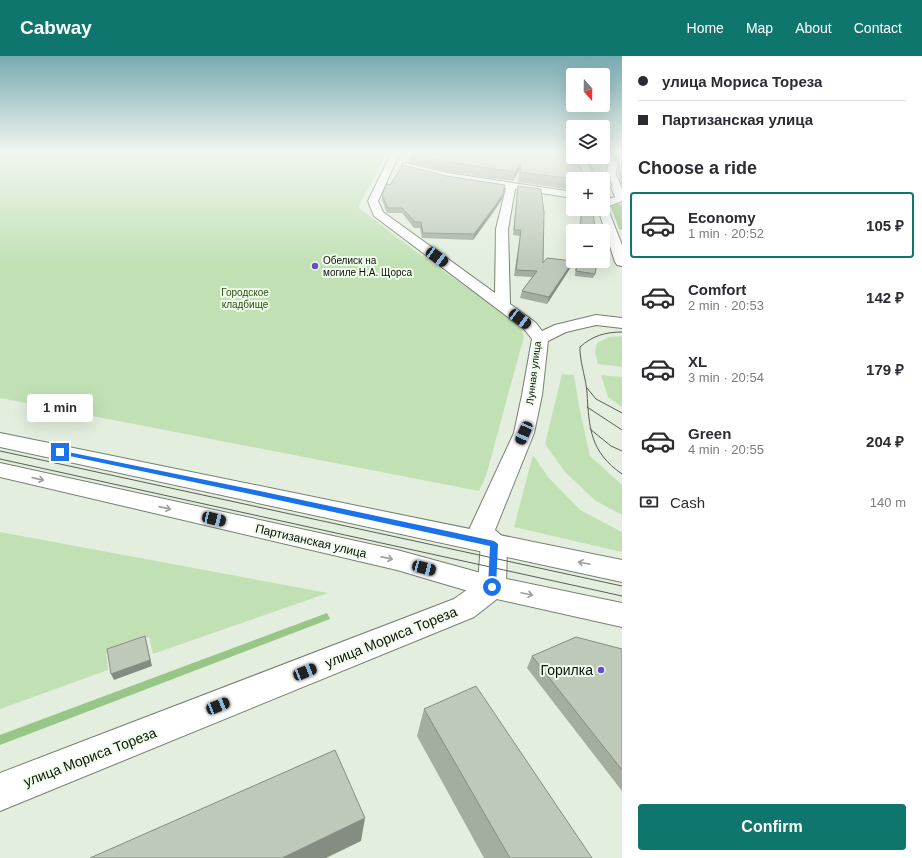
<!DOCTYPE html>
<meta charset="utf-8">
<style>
body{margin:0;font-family:Helvetica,sans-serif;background:#f7f7f7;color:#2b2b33;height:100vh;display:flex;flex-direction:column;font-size:15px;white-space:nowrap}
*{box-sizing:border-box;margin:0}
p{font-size:13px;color:#7c7c81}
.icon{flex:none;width:22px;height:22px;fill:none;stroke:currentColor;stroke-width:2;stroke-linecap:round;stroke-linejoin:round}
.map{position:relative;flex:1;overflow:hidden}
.sheet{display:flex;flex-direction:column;background:#fff;width:300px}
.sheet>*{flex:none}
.top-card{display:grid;align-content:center;height:88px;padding:0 16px;background:#fff}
.needle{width:26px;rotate:160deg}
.controls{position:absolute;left:566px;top:12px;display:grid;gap:8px}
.controls a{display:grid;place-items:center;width:44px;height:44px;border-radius:4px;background:#fff;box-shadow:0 4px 16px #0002;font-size:20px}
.end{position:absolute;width:18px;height:18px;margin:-9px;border:5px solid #1a73e8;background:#fff;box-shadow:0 0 0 2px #fff}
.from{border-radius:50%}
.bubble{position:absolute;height:28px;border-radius:4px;background:#fff;box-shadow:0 4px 16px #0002;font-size:13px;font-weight:600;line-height:28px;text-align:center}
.car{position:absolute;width:12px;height:24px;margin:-12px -6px;border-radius:5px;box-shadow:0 0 3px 1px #0007;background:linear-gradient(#222 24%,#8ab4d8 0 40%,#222 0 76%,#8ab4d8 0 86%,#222 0)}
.top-card b{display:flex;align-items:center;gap:14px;height:38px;font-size:15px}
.top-card b+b{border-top:1px solid #e1e1e2}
.top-card i{width:10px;height:10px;background:#2b2b33}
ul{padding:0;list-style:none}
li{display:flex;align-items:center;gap:12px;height:66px;margin:0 8px 6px;padding:0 8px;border:2px solid transparent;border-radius:4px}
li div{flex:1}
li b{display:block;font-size:15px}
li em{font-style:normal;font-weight:600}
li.selected{border-color:#0f766e}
li>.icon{width:36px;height:36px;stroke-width:1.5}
h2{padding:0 16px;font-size:18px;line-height:48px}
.pay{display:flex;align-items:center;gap:10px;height:44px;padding:0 16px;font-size:15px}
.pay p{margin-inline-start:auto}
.primary-button{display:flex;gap:8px;margin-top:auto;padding:8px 16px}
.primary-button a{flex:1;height:46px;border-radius:4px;background:#0f766e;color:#fff;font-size:16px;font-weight:600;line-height:46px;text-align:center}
header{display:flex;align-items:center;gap:24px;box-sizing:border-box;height:56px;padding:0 20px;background:#0f766e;color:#fff}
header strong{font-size:19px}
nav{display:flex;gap:22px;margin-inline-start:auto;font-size:14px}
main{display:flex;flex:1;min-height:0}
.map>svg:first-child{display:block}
.green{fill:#c1e1b5}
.forest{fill:#97c686}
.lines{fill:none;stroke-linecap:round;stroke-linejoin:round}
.minor-casing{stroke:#757f71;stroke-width:2}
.tertiary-casing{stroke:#757f71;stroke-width:2}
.secondary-casing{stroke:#757f71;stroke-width:2}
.minor{fill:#fff;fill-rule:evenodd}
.tertiary{fill:#fff;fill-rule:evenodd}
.secondary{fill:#fff;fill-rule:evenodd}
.tram{stroke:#585f55;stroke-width:1}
.wall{fill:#a3ada0}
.shaded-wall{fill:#858d82}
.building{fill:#bec9ba;stroke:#858d82}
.oneway{stroke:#9ea09d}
.route{fill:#1a73e8}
.poi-dot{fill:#674fc8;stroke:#f0fcec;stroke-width:1.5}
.labels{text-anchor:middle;stroke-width:4;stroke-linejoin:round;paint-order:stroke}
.far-poi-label{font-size:10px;fill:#0d110b;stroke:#f0fcec;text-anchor:start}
.far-park-label{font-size:10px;fill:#25500f;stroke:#f0fcec}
.far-street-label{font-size:10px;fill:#0d110b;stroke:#f0fcec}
.street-label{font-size:12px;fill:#0d110b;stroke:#f0fcec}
.near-street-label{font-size:14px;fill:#0d110b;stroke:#f0fcec}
.near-poi-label{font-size:14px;fill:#0d110b;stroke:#f0fcec;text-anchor:end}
</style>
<header>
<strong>Cabway</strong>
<nav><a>Home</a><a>Map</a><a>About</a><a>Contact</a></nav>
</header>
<main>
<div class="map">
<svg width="622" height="802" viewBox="0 0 622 802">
<rect width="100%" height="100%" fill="#e3eede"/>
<g class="green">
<path d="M 0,96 L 388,96 L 358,151 L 415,195 L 519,268 L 524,280 L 486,420 L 479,435 L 0,342 Z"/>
<path d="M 622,280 L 622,311 L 598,308 L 595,296 L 597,287 L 609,281 Z"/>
<path d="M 562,318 L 574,319 L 579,350 L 590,400 L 622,429 L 622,459 L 596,445 L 565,416 L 545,388 Z"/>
<path d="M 601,319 L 622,321 L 622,351 L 608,341 Z"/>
<path d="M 533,399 L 548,421 L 580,454 L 622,476 L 622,496 L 514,471 Z"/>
<path d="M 0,476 L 328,537 L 153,598 L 149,581 L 106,596 L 108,614 L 0,653 Z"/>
</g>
<g class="forest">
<path d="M 618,148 L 622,149 L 622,174 L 619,173 L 611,151 Z"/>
<path d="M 327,557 L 330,563 L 0,689 L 0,679 Z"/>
</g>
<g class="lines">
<defs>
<g id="minor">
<path d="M 392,96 L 400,96 L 378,145 L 383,156 L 495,237 L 496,173 L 506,132 L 447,123 L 403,112 L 402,110 L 403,108 L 406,107 L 447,117 L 573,136 L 573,142 L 515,133 L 508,173 L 510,248 L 536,267 L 542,275 L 555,269 L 596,259 L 622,262 L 622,272 L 596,269 L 566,276 L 548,285 L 542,339 L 534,377 L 495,474 L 503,481 L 507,488 L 503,495 C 486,500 476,491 468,476 L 514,377 L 522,339 L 532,283 L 524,273 L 374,160 L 368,145 Z"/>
<path d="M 603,96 L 607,96 L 617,108 L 616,118 L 622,133 L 622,145 L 607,151 L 622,189 L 622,210 L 617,209 L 615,206 L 598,153 L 603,153 L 603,145 L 615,141 L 606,118 L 609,108 L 602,101 Z"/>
</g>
<g id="tertiary">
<path d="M 0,377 L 622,504 L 622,526 L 0,391 Z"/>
<path d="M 0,407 L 397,494 L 492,520 L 622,547 L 622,571 L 492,542 L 397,514 L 0,421 Z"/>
</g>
<path id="secondary" d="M 494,478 L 503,481 L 507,488 L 506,531 L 502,539 L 474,561 L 0,755 L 0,717 L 454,543 L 478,526 L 481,488 L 485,481 Z"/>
</defs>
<use href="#minor" class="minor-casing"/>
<use href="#tertiary" class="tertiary-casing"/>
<use href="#secondary" class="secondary-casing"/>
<use href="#minor" class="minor"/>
<use href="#tertiary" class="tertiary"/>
<use href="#secondary" class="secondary"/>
<g class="tram">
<path d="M 622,276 C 605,276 592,280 580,291 L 580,296 C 581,310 586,323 587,336 C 589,372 590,396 622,418"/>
<path d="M 587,332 L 596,343 L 622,357"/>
<path d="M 587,351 L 622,374"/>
<path d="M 590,373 L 611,390 L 622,395"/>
<path d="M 0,395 L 622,530"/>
<path d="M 0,403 L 622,540"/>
</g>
</g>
<g class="wall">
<path d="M 568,96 L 573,123 L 573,134 L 518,126 L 519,115 L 513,125 L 447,116 L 409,107 L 409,98 Z"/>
<path d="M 609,96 L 622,96 L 622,130 L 618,118 L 618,107 Z"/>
<path d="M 585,101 L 603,101 L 606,115 L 612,129 L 610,133 L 603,123 L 594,123 Z"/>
<path d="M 518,130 L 543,207 L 571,211 L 547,248 L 520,242 L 522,235 L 532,221 L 514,220 L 520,180 L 513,179 L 517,135 Z"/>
<path d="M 382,139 L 502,143 L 494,155 L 473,184 L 422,182 L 420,172 L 414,172 L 402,157 L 387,157 L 382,144 Z"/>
<path d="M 581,153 L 593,153 L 595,175 L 579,175 Z"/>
<path d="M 576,205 L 597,205 L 595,218 L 593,222 L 575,220 Z"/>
<path d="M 622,593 L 622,735 L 527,612 L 532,600 Z"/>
<path d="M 424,653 L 592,802 L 484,802 L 417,680 Z"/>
</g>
<g class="shaded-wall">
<path d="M 521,106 L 519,115 L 513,125 L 515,116 Z"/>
<path d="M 505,129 L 502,143 L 494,155 L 473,184 L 474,178 Z"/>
<path d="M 612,129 L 610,133 L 603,141 L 603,139 Z"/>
<path d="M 573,205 L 571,211 L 547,248 L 549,241 Z"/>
<path d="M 145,580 L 152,610 L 114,624 L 111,618 Z"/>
<path d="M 365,762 L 361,785 L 326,802 L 282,802 Z"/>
</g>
<g class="building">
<path d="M 413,96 L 568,96 L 589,123 L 573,123 L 520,116 L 521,106 L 515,116 L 449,106 L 409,98 Z"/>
<path d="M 613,96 L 622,96 L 622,123 L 619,114 L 619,103 Z"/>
<path d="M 603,99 L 608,105 L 606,115 L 612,129 L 603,139 L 603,123 L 596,123 L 587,101 L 603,101 Z"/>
<path d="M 403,109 L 447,120 L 505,129 L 503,138 L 495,150 L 474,178 L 423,177 L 421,166 L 415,166 L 402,152 L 388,152 L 382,139 L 387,128 L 390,129 Z"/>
<path d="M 518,130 L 541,133 L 544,156 L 543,207 L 547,202 L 573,205 L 549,241 L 522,235 L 537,215 L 516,214 L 521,174 L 514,174 Z"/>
<path d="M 582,153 L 593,153 L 595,175 L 580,175 Z"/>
<path d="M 577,205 L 597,205 L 595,218 L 576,215 Z"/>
<path d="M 145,580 L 150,604 L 111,618 L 107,593 Z"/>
<path d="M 576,581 L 622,593 L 622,714 L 532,600 Z"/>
<path d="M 476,630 L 592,802 L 510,802 L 424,653 Z"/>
<path d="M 335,694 L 365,762 L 282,802 L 90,802 Z"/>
</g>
<defs><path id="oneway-shaft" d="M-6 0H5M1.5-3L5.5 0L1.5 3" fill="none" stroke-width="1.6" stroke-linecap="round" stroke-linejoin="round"/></defs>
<g class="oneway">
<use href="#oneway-shaft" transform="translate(38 423) rotate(13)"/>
<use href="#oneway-shaft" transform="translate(165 452) rotate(13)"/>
<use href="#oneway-shaft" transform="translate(387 502) rotate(13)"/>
<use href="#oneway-shaft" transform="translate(584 507) rotate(-168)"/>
<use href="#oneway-shaft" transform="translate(527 538) rotate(12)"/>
</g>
<linearGradient id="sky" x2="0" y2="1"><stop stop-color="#78aab1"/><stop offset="0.46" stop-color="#f2f7f0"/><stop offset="1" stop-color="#f2f7f0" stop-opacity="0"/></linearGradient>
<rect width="622" height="209" fill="url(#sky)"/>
<path class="route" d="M 58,394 L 255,434 L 494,485 L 498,488 L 496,531 L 492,534 L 488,531 L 490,490 L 255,439 L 60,398 L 57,396 Z"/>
<g class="poi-dot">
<circle cx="315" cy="210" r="4"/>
<circle cx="601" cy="614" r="4"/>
</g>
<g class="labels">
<g class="far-poi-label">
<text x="323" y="208">Обелиск на<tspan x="323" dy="12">могиле Н.А. Щорса</tspan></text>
</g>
<g class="far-park-label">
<text x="245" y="240">Городское<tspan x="245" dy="12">кладбище</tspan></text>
</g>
<g class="far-street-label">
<text transform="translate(533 317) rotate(-83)" y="4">Лунная улица</text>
</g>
<g class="street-label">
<text transform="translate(311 485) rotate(13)" y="4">Партизанская улица</text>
</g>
<g class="near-street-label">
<text transform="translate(391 581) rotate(-22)" y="5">улица Мориса Тореза</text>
<text transform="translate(90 701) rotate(-21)" y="5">улица Мориса Тореза</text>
</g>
<g class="near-poi-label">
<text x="593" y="619">Горилка</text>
</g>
</g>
</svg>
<div class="controls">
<a><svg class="needle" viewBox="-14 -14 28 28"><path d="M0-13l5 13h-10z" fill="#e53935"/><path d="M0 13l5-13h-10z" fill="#7c7c81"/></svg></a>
<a><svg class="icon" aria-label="layers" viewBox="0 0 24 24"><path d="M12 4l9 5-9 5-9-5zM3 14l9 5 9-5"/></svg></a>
<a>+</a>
<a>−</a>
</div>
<i class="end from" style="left:492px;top:531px"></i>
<i class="end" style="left:60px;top:396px"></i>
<div class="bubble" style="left:27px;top:338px;width:66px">1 min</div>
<i class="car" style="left:437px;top:201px;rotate:126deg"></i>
<i class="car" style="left:520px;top:263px;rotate:127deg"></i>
<i class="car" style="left:524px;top:377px;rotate:204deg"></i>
<i class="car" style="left:214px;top:463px;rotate:103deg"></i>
<i class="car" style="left:424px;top:512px;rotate:105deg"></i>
<i class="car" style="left:305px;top:616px;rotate:68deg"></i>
<i class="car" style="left:218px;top:650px;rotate:68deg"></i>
</div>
<section class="sheet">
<div class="top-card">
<b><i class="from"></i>улица Мориса Тореза</b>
<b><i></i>Партизанская улица</b>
</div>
<h2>Choose a ride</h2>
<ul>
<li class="selected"><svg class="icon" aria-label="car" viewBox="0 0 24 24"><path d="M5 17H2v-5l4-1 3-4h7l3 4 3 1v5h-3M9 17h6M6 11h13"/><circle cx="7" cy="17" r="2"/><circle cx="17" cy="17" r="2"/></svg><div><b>Economy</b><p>1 min · 20:52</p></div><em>105 ₽</em></li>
<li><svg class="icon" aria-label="car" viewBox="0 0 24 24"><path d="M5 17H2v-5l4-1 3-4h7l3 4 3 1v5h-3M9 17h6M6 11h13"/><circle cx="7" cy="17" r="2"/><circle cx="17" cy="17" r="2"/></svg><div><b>Comfort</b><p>2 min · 20:53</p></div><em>142 ₽</em></li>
<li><svg class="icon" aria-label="car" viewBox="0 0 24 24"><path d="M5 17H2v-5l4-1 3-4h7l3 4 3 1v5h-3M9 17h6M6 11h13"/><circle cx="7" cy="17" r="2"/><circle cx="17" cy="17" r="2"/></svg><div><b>XL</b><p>3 min · 20:54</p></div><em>179 ₽</em></li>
<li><svg class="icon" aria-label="car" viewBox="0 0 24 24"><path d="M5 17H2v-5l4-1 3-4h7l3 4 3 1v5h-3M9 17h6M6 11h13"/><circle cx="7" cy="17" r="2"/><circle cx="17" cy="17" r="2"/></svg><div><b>Green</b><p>4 min · 20:55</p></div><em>204 ₽</em></li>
</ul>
<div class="pay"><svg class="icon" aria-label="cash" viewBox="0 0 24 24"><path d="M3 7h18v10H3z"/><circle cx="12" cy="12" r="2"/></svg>Cash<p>140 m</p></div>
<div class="primary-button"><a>Confirm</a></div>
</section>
</main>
